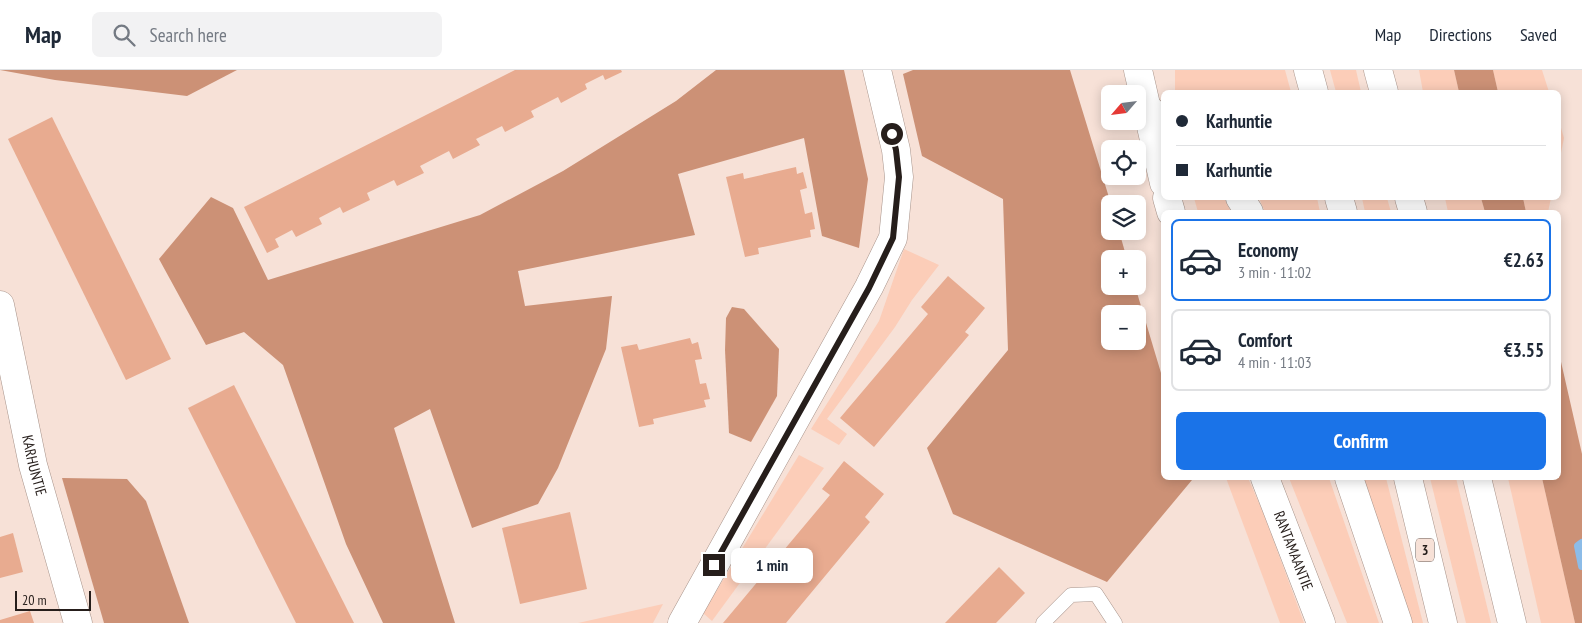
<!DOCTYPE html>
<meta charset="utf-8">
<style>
body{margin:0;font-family:"PT Sans Narrow",sans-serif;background:#f2f2f3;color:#1f2937;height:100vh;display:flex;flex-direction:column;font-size:19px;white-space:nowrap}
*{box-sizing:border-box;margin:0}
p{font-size:16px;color:#747a83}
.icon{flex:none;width:28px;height:28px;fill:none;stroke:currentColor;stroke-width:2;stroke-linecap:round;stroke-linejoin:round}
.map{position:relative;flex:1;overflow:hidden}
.panel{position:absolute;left:1161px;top:140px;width:400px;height:270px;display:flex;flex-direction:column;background:#fff;border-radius:8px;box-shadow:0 2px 12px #0003}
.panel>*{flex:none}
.guide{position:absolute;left:1161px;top:20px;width:400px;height:110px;border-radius:8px;box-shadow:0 2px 12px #0003;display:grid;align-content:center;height:110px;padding:0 15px;background:#fff}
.needle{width:32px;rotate:242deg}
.controls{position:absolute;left:1101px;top:15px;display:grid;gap:10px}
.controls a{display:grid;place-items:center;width:45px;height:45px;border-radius:8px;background:#fff;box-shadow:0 2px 12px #0003;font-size:25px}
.scale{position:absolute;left:15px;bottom:12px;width:76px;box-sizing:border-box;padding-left:5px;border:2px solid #261e1b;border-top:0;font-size:14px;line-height:18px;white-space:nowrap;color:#261e1b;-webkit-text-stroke:4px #f7e1d7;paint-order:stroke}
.end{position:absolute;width:22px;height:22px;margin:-11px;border:6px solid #261e1b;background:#fff;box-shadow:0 0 0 2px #fff}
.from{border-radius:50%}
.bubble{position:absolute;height:35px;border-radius:8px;background:#fff;box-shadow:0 2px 12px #0003;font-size:16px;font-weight:700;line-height:35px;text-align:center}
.guide b{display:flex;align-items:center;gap:18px;height:48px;font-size:19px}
.guide b+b{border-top:1px solid #e0e1e3}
.guide i{width:12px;height:12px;background:#1f2937}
ul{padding:9px 0 0;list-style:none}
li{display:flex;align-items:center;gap:15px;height:82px;margin:0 10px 8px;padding:0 5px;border:2px solid #e0e1e3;border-radius:8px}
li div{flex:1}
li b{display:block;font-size:19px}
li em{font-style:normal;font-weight:700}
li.on{border-color:#1a73e8}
li>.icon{width:45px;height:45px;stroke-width:1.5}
.action{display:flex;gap:10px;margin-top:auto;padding:10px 15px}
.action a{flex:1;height:58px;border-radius:8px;background:#1a73e8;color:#fff;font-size:20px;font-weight:700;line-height:58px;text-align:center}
header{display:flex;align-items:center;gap:30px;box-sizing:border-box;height:70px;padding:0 25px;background:#fff;border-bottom:1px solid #e0e1e3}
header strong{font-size:24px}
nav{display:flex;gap:28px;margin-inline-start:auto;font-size:18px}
.search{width:350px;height:45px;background:#f2f2f3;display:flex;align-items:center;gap:12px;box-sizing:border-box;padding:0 18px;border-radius:8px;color:#747a83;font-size:19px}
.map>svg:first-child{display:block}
.green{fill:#fccdb8}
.forest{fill:#cc9176;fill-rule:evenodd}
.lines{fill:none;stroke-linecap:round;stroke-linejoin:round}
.stream{stroke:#8cbce8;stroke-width:8}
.building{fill:#e8ab90}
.service-casing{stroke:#a8948b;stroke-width:15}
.minor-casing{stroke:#a8948b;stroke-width:29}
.secondary-casing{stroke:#a8948b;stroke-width:29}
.motorway-casing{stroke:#a8948b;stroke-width:29}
.service{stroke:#fff;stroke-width:14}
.minor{stroke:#fff;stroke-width:28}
.secondary{stroke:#fff;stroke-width:28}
.motorway{stroke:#fff;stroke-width:28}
.route{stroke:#261e1b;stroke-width:6}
.labels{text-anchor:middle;stroke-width:4;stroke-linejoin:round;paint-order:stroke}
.shield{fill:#f7e1d7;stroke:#655853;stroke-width:1}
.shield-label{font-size:14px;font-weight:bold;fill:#261e1b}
.street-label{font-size:15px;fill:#261e1b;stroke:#f7e1d7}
</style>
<header>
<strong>Map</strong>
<div class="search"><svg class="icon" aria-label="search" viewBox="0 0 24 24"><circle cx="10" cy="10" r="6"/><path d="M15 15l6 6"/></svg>Search here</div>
<nav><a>Map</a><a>Directions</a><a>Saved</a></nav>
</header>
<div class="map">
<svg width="1582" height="553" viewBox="0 0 1582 553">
<rect width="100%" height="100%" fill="#f7e1d7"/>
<g class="green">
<path d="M 1175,0 L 1285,0 L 1291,22 L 1175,22 Z"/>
<path d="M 1330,0 L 1356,0 L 1361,22 L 1336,22 Z"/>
<path d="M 1419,0 L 1454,0 L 1459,22 L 1423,22 Z"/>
<path d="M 1493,0 L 1542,0 L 1549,22 L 1498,22 Z"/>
<path d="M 1559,51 L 1564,68 L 1559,93 Z"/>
<path d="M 1194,128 L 1224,128 L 1231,142 L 1198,142 Z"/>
<path d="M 1259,128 L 1317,128 L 1320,142 L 1265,142 Z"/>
<path d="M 1362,128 L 1387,128 L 1391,142 L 1365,142 Z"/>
<path d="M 1445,128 L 1481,128 L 1485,142 L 1448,142 Z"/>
<path d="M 1523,128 L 1551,128 L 1548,142 L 1526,142 Z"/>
<path d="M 904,179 L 939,195 L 912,230 L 895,257 L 827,349 L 847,364 L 839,375 L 811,359 L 879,251 Z"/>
<path d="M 799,385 L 824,398 L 712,551 L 703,543 Z"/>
<path d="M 1226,408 L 1248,408 L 1263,442 L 1304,553 L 1280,553 Z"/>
<path d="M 1289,408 L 1329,408 L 1379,553 L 1347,553 Z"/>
<path d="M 1359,408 L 1386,408 L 1423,553 L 1411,553 Z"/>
<path d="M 1430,408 L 1456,408 L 1491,553 L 1466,553 Z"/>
<path d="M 1508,408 L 1542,408 L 1575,553 L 1541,553 Z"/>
<path d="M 663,534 L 653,553 L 578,553 Z"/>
</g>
<g class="forest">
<path d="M 0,0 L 237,0 L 187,26 L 55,10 Z"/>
<path d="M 716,0 L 844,0 L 868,109 L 859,178 L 822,166 L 804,68 L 678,104 L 695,165 L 518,201 L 525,236 L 612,226 L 606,279 L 558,398 L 538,434 L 472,458 L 430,339 L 394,358 L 455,553 L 383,553 L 346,474 L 283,295 L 244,262 L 206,275 L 159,189 L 211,127 L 233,138 L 268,210 L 480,145 L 563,101 L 676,31 Z"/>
<path d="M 913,0 L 1070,0 L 1111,134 L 1110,161 L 1119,161 L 1127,189 L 1110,189 L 1110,216 L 1135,216 L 1164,313 L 1164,408 L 1191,408 L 1192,410 L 1107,512 L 953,444 L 927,378 L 1008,280 L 1003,129 L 922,86 L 903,4 ZM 1110,244 L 1138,244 L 1138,271 L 1110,271 Z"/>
<path d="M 1454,0 L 1493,0 L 1498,22 L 1459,22 Z"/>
<path d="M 1481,128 L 1523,128 L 1526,142 L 1485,142 Z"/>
<path d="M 732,237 L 744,239 L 779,279 L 777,326 L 751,372 L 729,363 L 725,280 L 726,248 Z"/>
<path d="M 1559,283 L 1582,384 L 1582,553 L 1575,553 L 1542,408 L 1559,408 Z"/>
<path d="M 62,408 L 127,409 L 146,431 L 189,553 L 104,553 Z"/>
</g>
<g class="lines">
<path class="stream" d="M 1582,473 L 1578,476 L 1582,496"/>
</g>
<g class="building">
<path d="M 515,0 L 621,0 L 622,2 L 605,10 L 603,5 L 585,14 L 587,19 L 561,33 L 558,27 L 531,41 L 534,47 L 505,62 L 502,56 L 476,69 L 480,75 L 453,89 L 449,81 L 420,96 L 424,103 L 397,116 L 394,110 L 367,123 L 370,130 L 343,143 L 340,137 L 319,148 L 322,154 L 296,167 L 292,160 L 275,169 L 279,177 L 267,183 L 244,137 Z"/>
<path d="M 52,47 L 171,289 L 126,310 L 8,69 Z"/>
<path d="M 796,97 L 797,104 L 803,102 L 807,118 L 800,120 L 805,144 L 812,142 L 815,159 L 810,160 L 811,167 L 758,178 L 759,184 L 745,187 L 726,107 L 743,103 L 744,109 Z"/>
<path d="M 948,206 L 985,238 L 965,262 L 969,265 L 874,377 L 840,348 L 928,244 L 921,237 Z"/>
<path d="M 690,268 L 692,274 L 698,272 L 702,289 L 695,290 L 700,314 L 706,313 L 710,329 L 704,330 L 706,337 L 653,349 L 654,354 L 639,357 L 621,277 L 637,274 L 639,280 Z"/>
<path d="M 234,315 L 354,553 L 296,553 L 188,338 Z"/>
<path d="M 844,391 L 884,424 L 865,447 L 870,452 L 786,553 L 723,553 L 830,425 L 822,419 Z"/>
<path d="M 570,442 L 587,519 L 520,534 L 502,458 Z"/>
<path d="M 13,463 L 23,502 L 0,508 L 0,467 Z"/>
<path d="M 999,497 L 1025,523 L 996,553 L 945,553 Z"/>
<path d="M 30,541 L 34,553 L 0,553 L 0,550 Z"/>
</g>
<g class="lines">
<defs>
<path id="service" d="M 1043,553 L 1071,525 L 1096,524 L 1115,553"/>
<g id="minor">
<path id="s1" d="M 0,235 L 33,395 L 78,553"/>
<path d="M 682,553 L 869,217 L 893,168 L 899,107 L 896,80 L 877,0"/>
</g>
<g id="secondary">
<path d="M 1138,0 L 1164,113"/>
<path d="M 1167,128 L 1171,142"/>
<path id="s2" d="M 1265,408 L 1321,553"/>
</g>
<g id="motorway">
<path d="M 1308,0 L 1314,22"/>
<path d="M 1378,0 L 1384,22"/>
<path d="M 1147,38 L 1164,52"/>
<path d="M 1240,128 L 1249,142"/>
<path d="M 1339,128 L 1343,142"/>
<path d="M 1409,128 L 1413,142"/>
<path d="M 1349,408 L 1398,553"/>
<path d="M 1408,408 L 1443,553"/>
<path d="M 1477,408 L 1512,553"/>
</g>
</defs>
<use href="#service" class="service-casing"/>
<use href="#minor" class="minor-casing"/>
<use href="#secondary" class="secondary-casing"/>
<use href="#motorway" class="motorway-casing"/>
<use href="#service" class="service"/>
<use href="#minor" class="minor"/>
<use href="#secondary" class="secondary"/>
<use href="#motorway" class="motorway"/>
</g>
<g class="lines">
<path class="route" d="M 714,495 L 869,218 L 893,168 L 899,107 L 896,80 L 892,64"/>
</g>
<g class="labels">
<rect class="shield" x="1416" y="468.5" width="18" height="23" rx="4"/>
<g class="shield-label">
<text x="1425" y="485">3</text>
</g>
<g class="street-label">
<text dy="5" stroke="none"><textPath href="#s1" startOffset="164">KARHUNTIE</textPath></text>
<text dy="5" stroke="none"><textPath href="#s2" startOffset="78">RANTAMAANTIE</textPath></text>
</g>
</g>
</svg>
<div class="controls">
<a><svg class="needle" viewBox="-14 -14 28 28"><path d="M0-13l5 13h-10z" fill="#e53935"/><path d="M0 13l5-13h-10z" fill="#747a83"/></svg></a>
<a><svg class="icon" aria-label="locate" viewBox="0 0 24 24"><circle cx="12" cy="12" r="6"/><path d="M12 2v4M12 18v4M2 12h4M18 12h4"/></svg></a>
<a><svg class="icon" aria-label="layers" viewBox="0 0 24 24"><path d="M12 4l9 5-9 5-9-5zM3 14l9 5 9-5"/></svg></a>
<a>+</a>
<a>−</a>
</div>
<div class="scale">20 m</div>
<i class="end from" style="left:892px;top:64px"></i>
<i class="end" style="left:714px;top:495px"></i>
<div class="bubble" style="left:731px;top:478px;width:82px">1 min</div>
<div class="guide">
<b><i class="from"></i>Karhuntie</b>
<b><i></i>Karhuntie</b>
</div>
<section class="panel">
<ul>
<li class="on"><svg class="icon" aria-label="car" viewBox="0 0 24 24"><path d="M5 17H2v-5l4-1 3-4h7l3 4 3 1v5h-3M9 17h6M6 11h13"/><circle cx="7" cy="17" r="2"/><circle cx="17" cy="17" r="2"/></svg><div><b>Economy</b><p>3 min · 11:02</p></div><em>€2.63</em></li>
<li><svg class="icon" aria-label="car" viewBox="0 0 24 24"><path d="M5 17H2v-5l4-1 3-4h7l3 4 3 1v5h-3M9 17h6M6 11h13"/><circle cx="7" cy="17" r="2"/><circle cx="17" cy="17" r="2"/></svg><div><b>Comfort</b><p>4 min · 11:03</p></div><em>€3.55</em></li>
</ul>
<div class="action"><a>Confirm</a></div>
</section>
</div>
